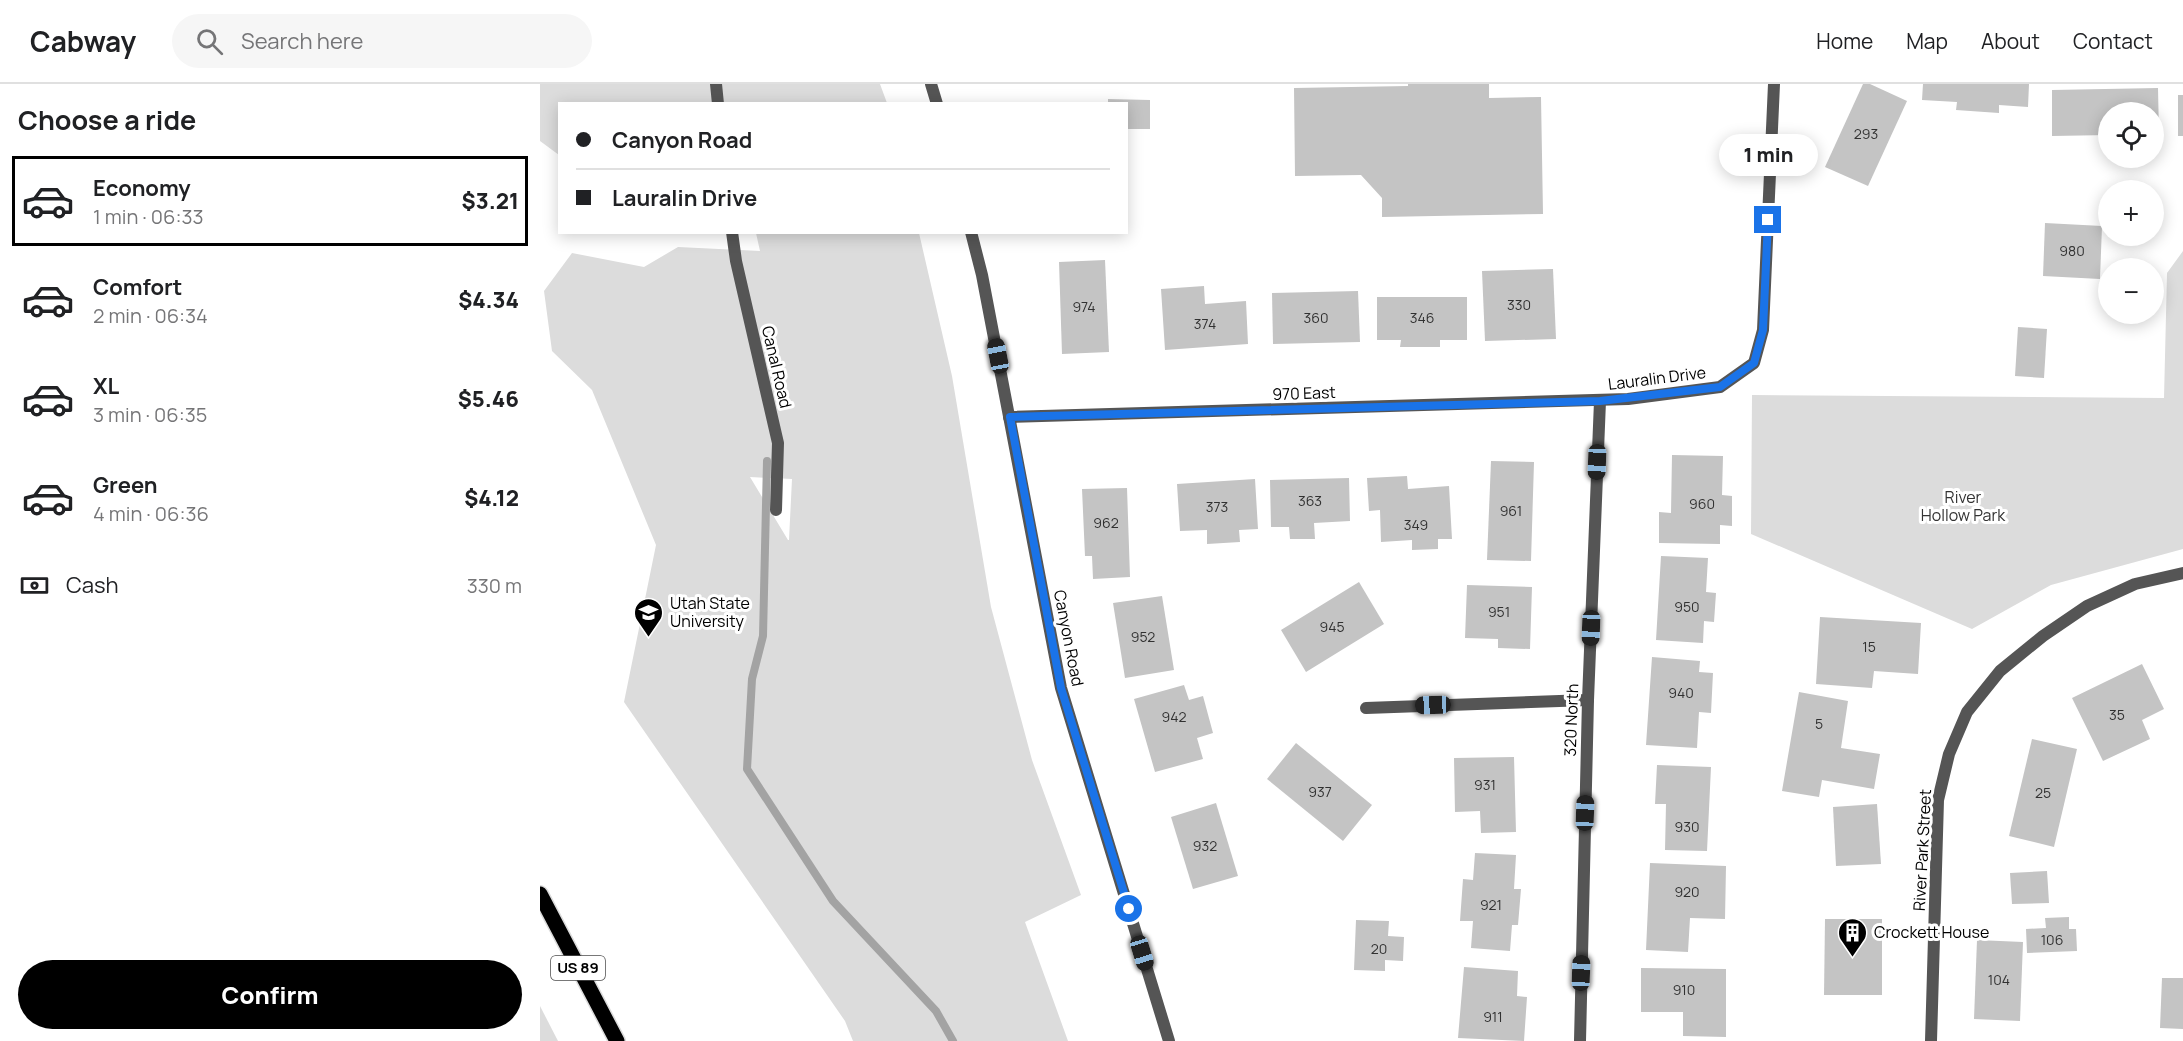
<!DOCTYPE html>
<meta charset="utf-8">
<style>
body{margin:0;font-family:Manrope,sans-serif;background:#f6f6f6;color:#202124;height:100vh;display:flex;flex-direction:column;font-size:22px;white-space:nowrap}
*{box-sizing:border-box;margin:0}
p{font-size:20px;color:#757577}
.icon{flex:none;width:33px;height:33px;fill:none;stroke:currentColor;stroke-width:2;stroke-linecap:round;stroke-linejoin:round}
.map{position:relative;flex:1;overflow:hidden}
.side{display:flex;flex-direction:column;background:#fff;width:540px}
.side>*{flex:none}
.top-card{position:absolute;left:18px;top:18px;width:570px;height:132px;border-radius:0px;box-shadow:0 3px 15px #0003;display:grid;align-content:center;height:132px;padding:0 18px;background:#fff}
.controls{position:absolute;left:1558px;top:18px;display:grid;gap:12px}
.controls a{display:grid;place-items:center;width:66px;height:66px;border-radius:50%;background:#fff;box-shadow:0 3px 15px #0003;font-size:30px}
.end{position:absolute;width:27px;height:27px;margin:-14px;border:8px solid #1a73e8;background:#fff;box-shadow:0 0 0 3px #fff}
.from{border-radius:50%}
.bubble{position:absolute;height:42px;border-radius:21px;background:#fff;box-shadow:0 3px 15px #0003;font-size:20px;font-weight:800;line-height:42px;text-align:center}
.car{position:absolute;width:18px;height:36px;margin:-18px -9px;border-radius:8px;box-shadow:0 0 4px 2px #0007;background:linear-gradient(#222 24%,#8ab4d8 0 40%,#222 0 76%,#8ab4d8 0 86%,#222 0)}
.top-card b{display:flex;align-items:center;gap:21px;height:57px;font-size:22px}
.top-card b+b{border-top:2px solid #e0e0e0}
.top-card i{width:15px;height:15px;background:#202124}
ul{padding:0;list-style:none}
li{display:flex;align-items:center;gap:18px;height:90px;margin:0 12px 9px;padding:0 6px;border:3px solid transparent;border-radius:0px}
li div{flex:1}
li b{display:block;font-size:22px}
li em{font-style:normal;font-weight:800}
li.on{border-color:#000}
li>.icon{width:54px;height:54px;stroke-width:1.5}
h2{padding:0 18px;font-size:27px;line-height:72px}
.pay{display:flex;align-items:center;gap:15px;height:66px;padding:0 18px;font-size:22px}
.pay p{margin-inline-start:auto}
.cta{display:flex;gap:12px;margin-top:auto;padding:12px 18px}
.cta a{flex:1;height:69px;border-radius:36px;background:#000;color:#fff;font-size:24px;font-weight:800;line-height:69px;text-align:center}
header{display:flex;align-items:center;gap:36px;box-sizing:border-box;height:84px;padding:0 30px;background:#fff;border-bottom:2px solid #e0e0e0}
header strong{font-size:28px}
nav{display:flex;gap:33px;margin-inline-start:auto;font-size:21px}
.search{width:420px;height:54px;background:#f6f6f6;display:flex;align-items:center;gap:15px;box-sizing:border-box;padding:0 21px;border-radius:33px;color:#757577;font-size:22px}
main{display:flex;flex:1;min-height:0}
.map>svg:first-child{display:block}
.green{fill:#dcdcdc;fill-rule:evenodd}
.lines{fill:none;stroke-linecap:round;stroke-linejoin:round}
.stream{stroke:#a3a3a3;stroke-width:8}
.building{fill:#c4c4c4}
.primary-casing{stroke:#dbdbdb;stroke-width:18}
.service{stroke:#555;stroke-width:12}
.minor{stroke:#555;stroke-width:12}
.tertiary{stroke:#555;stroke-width:12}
.primary{stroke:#000;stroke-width:15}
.route{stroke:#1a73e8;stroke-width:8}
.labels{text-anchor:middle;stroke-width:6;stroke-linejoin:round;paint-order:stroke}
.number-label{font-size:14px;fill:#313131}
.shield{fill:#fff;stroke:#4c4c4c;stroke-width:1.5}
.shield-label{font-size:15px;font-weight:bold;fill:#000}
.street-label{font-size:16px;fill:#000;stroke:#fff}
.park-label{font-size:16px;fill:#333;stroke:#fff}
.poi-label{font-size:16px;fill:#000;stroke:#fff;text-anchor:start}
</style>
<header>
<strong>Cabway</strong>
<div class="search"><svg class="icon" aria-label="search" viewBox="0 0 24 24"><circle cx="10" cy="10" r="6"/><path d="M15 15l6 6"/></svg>Search here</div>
<nav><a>Home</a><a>Map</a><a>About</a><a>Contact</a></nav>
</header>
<main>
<section class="side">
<h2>Choose a ride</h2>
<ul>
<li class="on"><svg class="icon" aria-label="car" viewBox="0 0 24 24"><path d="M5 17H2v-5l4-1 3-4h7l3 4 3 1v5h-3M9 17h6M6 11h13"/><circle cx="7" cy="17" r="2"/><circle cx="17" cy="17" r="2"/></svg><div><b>Economy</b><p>1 min · 06:33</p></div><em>$3.21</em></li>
<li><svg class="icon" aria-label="car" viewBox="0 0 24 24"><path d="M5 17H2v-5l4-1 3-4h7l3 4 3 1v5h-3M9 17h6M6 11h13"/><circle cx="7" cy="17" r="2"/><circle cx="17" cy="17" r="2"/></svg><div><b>Comfort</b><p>2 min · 06:34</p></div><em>$4.34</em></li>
<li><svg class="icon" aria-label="car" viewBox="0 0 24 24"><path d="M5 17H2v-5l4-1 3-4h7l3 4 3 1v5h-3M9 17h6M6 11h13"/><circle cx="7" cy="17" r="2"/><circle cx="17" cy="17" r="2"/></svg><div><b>XL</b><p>3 min · 06:35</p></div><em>$5.46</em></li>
<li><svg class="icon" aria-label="car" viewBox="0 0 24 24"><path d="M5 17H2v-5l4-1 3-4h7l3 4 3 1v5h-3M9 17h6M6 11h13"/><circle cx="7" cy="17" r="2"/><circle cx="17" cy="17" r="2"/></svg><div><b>Green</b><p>4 min · 06:36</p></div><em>$4.12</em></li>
</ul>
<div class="pay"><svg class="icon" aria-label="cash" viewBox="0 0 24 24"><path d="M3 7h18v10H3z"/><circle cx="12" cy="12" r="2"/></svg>Cash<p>330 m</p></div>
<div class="cta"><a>Confirm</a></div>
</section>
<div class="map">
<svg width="1643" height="957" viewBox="0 0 1643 957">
<rect width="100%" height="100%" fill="#fff"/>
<g class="green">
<path d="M 0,0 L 340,0 L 347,19 L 20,20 L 19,71 L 0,57 Z"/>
<path d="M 216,149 L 379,149 L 412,292 L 451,523 L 492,676 L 541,811 L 485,838 L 528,957 L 313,957 L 305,937 L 84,618 L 116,461 L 52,306 L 12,267 L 4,207 L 32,169 L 104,183 L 138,163 L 220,167 ZM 210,393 L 252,395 L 249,456 L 248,456 Z"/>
<path d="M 1643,167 L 1643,465 L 1511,501 L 1432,545 L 1211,450 L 1212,311 L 1624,314 L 1627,189 Z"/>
<path d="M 0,922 L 18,957 L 0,957 Z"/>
</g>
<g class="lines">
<path class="stream" d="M 227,377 L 223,552 L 212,595 L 207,685 L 293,817 L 396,927 L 413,957"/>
</g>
<g class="building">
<path d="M 868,0 L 949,0 L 949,14 L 1001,13 L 1003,130 L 842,133 L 842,114 L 821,91 L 755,92 L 754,4 L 868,2 Z"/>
<path d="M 1323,0 L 1330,0 L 1367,17 L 1328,102 L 1285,83 Z"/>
<path d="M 1383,0 L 1489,0 L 1488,23 L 1459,21 L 1459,29 L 1416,26 L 1417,18 L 1382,16 Z"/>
<path d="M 1618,4 L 1619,50 L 1614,50 L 1614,28 L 1569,28 L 1569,51 L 1512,52 L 1512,6 Z"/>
<rect x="1638" y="11" width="5" height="41"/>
<path d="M 568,15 L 610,16 L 610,45 L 586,45 L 586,20 L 568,20 Z"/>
<path d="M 1505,139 L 1562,142 L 1560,195 L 1503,192 Z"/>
<path d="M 565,176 L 569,268 L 522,270 L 519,178 Z"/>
<path d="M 1013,185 L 1016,255 L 945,257 L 942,187 Z"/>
<path d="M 664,202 L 665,220 L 706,217 L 708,260 L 625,266 L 621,205 Z"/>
<path d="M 818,207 L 820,258 L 733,260 L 732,209 Z"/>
<path d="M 837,213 L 927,213 L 927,256 L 900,256 L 900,263 L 860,263 L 861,256 L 837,256 Z"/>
<path d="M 1478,243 L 1507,245 L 1504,294 L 1475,292 Z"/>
<path d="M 1132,371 L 1183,372 L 1182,411 L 1192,412 L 1192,442 L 1180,441 L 1180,460 L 1119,459 L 1119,428 L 1131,429 Z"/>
<path d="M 951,377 L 994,378 L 991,477 L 947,476 Z"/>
<path d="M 867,392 L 868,405 L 909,402 L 912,455 L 898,455 L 898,465 L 872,466 L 872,456 L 841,458 L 840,426 L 829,427 L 827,394 Z"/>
<path d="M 809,394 L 810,437 L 774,439 L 775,455 L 750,455 L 749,443 L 731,443 L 730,396 Z"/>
<path d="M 715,395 L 718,445 L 699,446 L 700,458 L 667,460 L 667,446 L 640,447 L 637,400 Z"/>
<path d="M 587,404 L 590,493 L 553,495 L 552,472 L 545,472 L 542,405 Z"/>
<path d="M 1121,472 L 1168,474 L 1166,508 L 1176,509 L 1174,538 L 1164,537 L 1163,559 L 1116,556 Z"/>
<path d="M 819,498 L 844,540 L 766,588 L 741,546 Z"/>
<path d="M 927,501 L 992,503 L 990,565 L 958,564 L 958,555 L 925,554 Z"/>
<path d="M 622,512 L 634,586 L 585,594 L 573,519 Z"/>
<path d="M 1280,533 L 1381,539 L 1378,590 L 1334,587 L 1332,604 L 1276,600 Z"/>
<path d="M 1112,573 L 1160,577 L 1159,588 L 1173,589 L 1171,629 L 1159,628 L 1157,664 L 1106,661 Z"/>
<path d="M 1602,580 L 1624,625 L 1602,636 L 1610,655 L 1563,677 L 1532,614 Z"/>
<path d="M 644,601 L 649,616 L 663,612 L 673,649 L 657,654 L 663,675 L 615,688 L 594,615 Z"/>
<path d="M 1259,608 L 1308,617 L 1301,664 L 1340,670 L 1334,705 L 1282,696 L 1279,713 L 1242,707 Z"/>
<path d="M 1492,655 L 1537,665 L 1514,763 L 1469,752 Z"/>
<path d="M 756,659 L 832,721 L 803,757 L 727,695 Z"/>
<path d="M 974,673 L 976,748 L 941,749 L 940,727 L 915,728 L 914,674 Z"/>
<path d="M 1117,681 L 1171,683 L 1167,767 L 1125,766 L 1126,720 L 1115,720 Z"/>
<path d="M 676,719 L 698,792 L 653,805 L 631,733 Z"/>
<path d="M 1337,720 L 1341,780 L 1296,782 L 1293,723 Z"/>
<path d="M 935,769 L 976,771 L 974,805 L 981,805 L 978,841 L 972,841 L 970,867 L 931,864 L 933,837 L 920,837 L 923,795 L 933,796 Z"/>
<path d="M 1110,779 L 1186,782 L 1185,835 L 1150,834 L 1148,868 L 1106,866 Z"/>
<path d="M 1507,787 L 1509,819 L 1472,820 L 1470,789 Z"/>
<path d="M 1529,833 L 1529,845 L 1536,845 L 1537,867 L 1487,869 L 1486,845 L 1506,844 L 1505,834 Z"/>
<path d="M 1285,835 L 1342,835 L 1342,911 L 1284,911 Z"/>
<path d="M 816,836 L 849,837 L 848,852 L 864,853 L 863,877 L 845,876 L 845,887 L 814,886 Z"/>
<path d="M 1437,856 L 1483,858 L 1480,937 L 1434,935 Z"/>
<path d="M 924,883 L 978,887 L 977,912 L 987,913 L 984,957 L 918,954 Z"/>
<path d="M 1101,884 L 1186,885 L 1186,953 L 1143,952 L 1143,928 L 1101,928 Z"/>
<path d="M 1622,894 L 1643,894 L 1643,945 L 1620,944 Z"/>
</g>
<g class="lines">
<defs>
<path id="primary" d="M 0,810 L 77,957"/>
</defs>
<use href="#primary" class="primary-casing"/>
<g class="service">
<path d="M 176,0 L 178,20"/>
<path d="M 192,148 L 196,177 L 238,359 L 236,426"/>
</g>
<g class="minor">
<path d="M 469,333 L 1088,315 L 1180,303 L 1214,279 L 1223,246 L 1234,0"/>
<path d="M 826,624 L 1048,616"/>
<path d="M 1040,957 L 1048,616 L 1060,317"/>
<path d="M 1391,957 L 1398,716 L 1409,670 L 1427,628 L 1460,587 L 1503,552 L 1547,522 L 1595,500 L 1643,489"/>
</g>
<g class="tertiary">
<path d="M 391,0 L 397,20"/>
<path d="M 431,148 L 442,191 L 521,604 L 629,957"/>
</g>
<use href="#primary" class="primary"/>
</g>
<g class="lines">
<path class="route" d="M 589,825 L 521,604 L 470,333 L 1060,317 L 1180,303 L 1214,279 L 1223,246 L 1228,136"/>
</g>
<defs>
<symbol id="university-pin" viewBox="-11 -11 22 30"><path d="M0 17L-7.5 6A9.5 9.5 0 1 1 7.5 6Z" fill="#000" stroke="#fff"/><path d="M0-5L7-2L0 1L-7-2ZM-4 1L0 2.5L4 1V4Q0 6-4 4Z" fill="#fff"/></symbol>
<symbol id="building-pin" viewBox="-11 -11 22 30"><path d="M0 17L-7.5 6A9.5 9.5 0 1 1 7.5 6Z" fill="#000" stroke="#fff"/><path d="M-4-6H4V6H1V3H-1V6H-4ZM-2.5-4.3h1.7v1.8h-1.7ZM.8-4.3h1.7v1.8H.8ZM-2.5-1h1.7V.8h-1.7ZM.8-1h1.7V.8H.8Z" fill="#fff"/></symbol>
</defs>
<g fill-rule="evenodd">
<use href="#university-pin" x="92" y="512" width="33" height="45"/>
<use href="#building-pin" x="1296" y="832" width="33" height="45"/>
</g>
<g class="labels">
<g class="number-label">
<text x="1326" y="55">293</text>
<text x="1532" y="172">980</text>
<text x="979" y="226">330</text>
<text x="544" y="228">974</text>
<text x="776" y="239">360</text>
<text x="882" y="239">346</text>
<text x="665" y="245">374</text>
<text x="770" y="422">363</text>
<text x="1162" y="425">960</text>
<text x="677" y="428">373</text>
<text x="971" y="432">961</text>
<text x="566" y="444">962</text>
<text x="876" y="446">349</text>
<text x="1147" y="528">950</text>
<text x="959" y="533">951</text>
<text x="792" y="548">945</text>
<text x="603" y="558">952</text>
<text x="1329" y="568">15</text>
<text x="1141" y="614">940</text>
<text x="1577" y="636">35</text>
<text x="634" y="638">942</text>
<text x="1279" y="645">5</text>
<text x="945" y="706">931</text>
<text x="780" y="713">937</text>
<text x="1503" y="714">25</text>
<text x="1147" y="748">930</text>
<text x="665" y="767">932</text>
<text x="1147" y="813">920</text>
<text x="951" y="826">921</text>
<text x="1512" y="861">106</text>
<text x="839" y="870">20</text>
<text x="1459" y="901">104</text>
<text x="1144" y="911">910</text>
<text x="953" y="938">911</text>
</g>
<rect class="shield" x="11" y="872" width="54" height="24" rx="4.5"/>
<g class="shield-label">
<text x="38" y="889">US 89</text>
</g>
<g class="street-label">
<text transform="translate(237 283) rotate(77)" y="6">Canal Road</text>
<text transform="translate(1117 294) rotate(-7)" y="6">Lauralin Drive</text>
<text transform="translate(764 309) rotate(-2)" y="6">970 East</text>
<text transform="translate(529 554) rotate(79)" y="6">Canyon Road</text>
<text transform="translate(1031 636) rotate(-88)" y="6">320 North</text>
<text transform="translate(1382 766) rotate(-87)" y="6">River Park Street</text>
</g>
<g class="park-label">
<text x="1423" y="419">River<tspan x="1423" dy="18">Hollow Park</tspan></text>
</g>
<g class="poi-label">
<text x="130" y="525">Utah State<tspan x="130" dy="18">University</tspan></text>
<text x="1334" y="854">Crockett House</text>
</g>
</g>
</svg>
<div class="controls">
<a><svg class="icon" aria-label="locate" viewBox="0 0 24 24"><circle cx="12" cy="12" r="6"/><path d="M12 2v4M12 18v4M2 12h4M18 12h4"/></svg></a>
<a>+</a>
<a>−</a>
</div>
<i class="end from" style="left:589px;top:825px"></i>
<i class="end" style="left:1228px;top:136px"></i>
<div class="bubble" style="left:1179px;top:50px;width:99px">1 min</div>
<i class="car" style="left:458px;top:272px;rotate:349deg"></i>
<i class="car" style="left:1057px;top:378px;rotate:182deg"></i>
<i class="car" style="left:1051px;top:544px;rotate:182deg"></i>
<i class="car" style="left:893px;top:621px;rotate:268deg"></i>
<i class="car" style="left:1045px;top:729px;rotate:2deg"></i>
<i class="car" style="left:602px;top:869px;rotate:163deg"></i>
<i class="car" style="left:1041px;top:889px;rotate:2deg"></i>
<div class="top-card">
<b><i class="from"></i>Canyon Road</b>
<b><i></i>Lauralin Drive</b>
</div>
</div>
</main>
